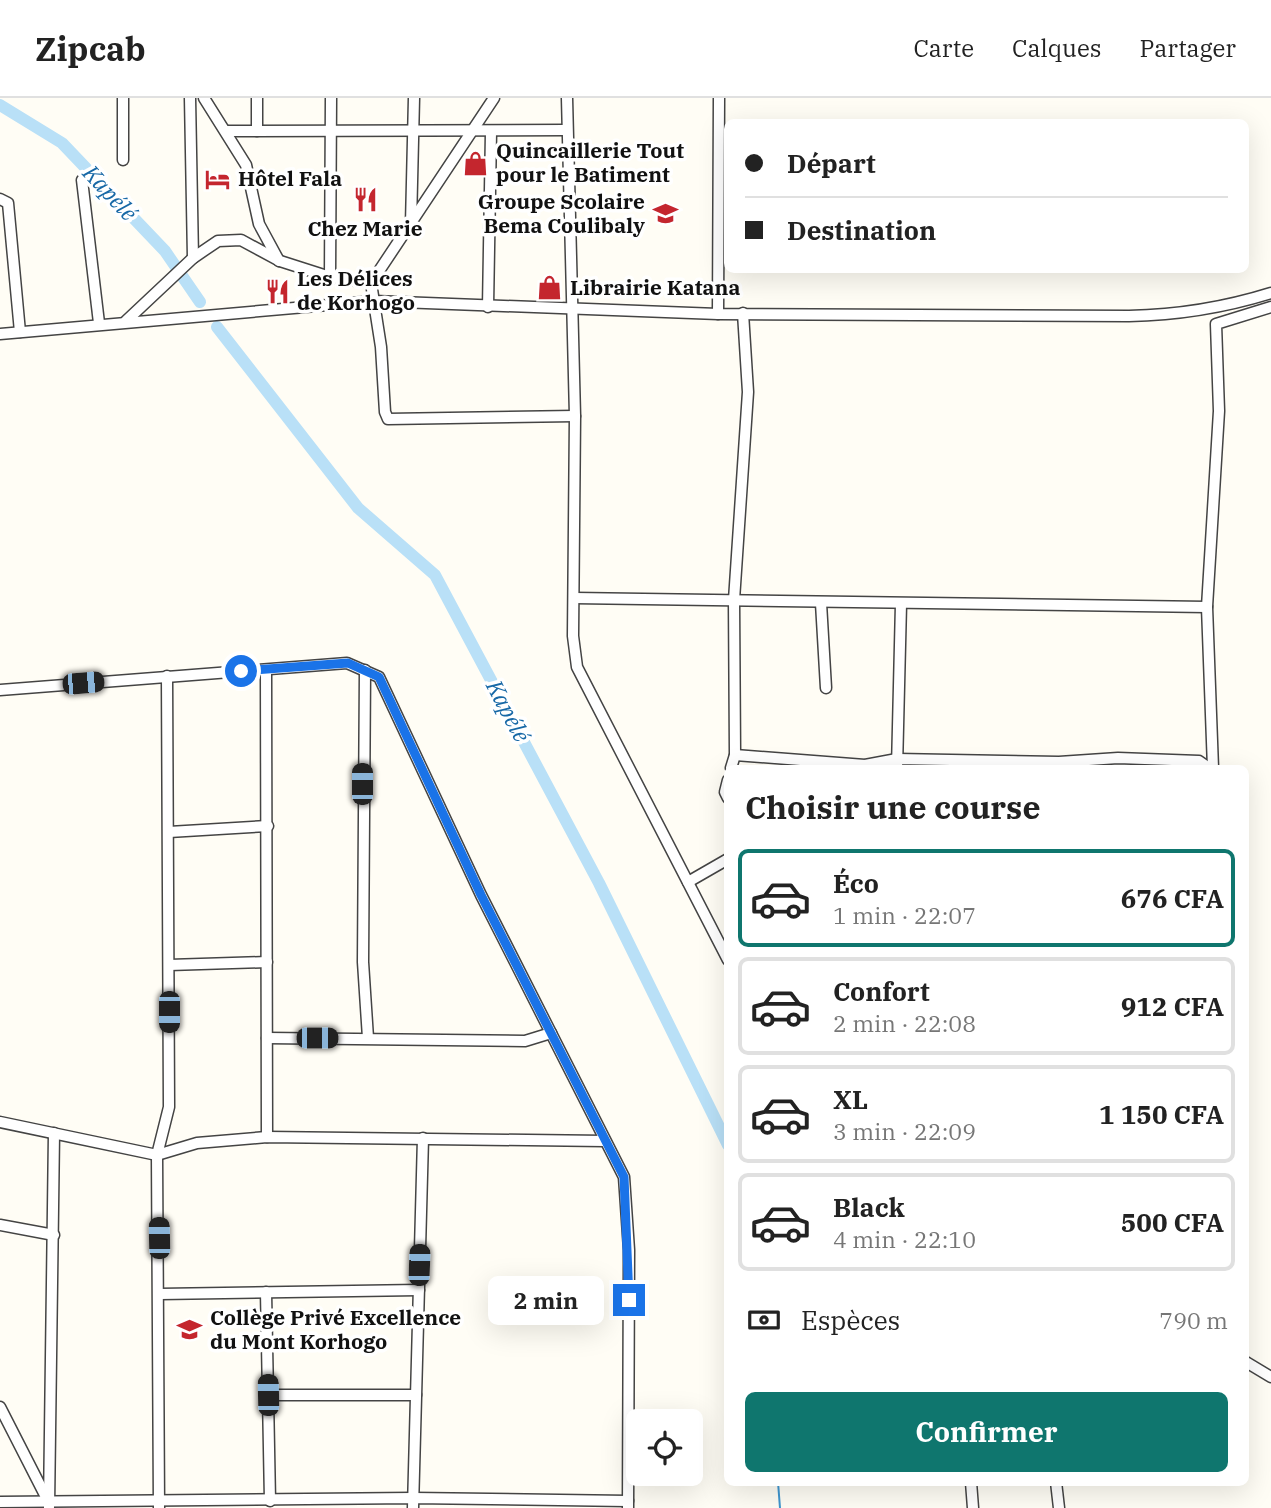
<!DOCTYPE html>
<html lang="fr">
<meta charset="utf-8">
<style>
body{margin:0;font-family:"IBM Plex Serif",serif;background:#f6f6f6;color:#222;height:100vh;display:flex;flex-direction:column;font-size:26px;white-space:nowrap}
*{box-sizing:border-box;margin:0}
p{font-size:23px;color:#767676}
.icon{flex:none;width:38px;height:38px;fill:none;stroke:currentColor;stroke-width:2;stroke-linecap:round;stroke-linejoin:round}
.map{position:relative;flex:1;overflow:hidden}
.drawer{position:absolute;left:724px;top:667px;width:525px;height:721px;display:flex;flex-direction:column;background:#fff;border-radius:10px;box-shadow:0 7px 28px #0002}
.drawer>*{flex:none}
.guide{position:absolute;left:724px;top:21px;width:525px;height:154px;border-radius:10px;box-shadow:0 7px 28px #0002;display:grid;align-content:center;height:154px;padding:0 21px;background:#fff}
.controls{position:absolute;left:626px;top:1311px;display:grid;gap:14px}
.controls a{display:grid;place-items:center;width:77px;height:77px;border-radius:10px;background:#fff;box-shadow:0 7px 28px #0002;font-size:35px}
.end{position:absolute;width:32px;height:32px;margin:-16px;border:9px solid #1a73e8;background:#fff;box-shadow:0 0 0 4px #fff}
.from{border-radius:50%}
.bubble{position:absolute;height:49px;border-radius:10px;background:#fff;box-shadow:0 7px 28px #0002;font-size:23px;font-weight:700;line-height:49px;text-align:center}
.car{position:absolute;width:21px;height:42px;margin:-21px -10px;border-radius:9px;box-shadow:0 0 5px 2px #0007;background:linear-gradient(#222 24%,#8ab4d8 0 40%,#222 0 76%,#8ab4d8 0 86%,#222 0)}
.guide b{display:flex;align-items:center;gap:24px;height:66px;font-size:26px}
.guide b+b{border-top:2px solid #e0e0e0}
.guide i{width:18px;height:18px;background:#222}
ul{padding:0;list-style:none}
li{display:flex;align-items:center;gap:21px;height:98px;margin:0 14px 10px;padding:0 7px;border:4px solid #e0e0e0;border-radius:10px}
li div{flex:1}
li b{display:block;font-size:26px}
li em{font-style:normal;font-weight:700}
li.current{border-color:#0f766e}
li>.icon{width:63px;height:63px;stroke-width:1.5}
h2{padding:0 21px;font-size:32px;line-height:84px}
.pay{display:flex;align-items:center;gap:18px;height:77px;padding:0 21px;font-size:26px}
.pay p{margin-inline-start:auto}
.button{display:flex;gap:14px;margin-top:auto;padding:14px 21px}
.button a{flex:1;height:80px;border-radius:10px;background:#0f766e;color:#fff;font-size:28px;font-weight:700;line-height:80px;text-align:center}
header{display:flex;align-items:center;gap:42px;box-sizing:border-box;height:98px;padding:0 35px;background:#fff;border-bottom:2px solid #e0e0e0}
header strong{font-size:33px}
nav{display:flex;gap:38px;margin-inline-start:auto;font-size:24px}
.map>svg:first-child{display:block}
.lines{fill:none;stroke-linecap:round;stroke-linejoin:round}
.stream{stroke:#3f96cf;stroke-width:2}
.river{stroke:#b9e0f7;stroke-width:12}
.minor-casing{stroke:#444;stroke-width:13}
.minor{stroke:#fff;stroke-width:10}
.route{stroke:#1a73e8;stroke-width:9}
.labels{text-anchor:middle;stroke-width:7;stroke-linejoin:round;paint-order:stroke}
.poi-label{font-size:21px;font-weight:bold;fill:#111;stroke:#fff;text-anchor:start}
.water-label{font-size:23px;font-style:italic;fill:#1768a6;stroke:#fff}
</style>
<header>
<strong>Zipcab</strong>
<nav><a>Carte</a><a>Calques</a><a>Partager</a></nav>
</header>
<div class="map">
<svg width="1271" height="1410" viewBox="0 0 1271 1410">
<rect width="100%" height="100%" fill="#fffdf5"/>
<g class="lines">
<path class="stream" d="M 778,1384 L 780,1410"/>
<g class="river">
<path d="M 0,7 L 62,45 L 165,153 L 200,204"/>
<path d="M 217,229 L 358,410 L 435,477 L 599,785 L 728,1047"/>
</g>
<defs>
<g id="minor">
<path d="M 190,0 L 193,160"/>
<path d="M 204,0 L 246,67 L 259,126 L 279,163"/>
<path d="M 494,0 L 371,185 L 381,249 L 385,314 L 388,321 L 575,318"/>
<path d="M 567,0 L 575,318 L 573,538 L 577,569 L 728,862"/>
<path d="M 227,33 L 566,32"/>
<path d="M 257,33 L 257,0"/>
<path d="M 123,62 L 123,0"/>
<path d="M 82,82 L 99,225"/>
<path d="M 0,101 L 8,105 L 20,234"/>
<path d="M 411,126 L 414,0"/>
<path d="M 330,179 L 331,0"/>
<path d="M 488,209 L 491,34"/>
<path d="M 718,216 L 719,0"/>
<path d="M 126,223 L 193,160 L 218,143 L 241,142 L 280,163 L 330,179 L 371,185"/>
<path d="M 0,236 L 374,203 L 718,216 L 1129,218 C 1179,217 1223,210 1271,195"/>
<path d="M 574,500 L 1207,509"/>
<path d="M 821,505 L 826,590"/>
<path d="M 266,572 L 267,1039"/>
<path d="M 365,572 L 363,864 L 368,940"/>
<path d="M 0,592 L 347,565 L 379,579 L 481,797 L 624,1079 L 629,1152 L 628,1410"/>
<path d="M 735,657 L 865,667 L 897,661 L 1059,664 L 1118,660 L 1199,663 L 1209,670"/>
<path d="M 731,670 L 735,657 L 734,502 L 748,294 L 743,215"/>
<path d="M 897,670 L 901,506"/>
<path d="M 1213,670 L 1207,509 L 1219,313 L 1216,226 L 1271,209"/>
<path d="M 728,682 L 725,694 L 728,700"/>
<path d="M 169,734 L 268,728"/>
<path d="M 688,784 L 728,761"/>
<path d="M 169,867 L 267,864"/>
<path d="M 267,940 L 525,943 L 551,935"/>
<path d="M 0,1024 L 157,1057 L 197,1045 L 267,1039 L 605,1043"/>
<path d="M 0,1127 L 54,1137"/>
<path d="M 266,1194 L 270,1403"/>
<path d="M 160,1196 L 419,1192"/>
<path d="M 1246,1264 L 1271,1279"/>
<path d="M 268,1297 L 416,1297"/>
<path d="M 0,1309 L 47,1401"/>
<path d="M 971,1384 L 973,1410"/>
<path d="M 1056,1384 L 1059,1410"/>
<path d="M 0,1404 L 413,1400 L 628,1403"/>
<path d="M 49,1409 L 54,1035"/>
<path d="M 159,1410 L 157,1057 L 169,1009 L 167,578"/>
<path d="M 413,1410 L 423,1040"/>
</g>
</defs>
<use href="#minor" class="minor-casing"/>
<use href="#minor" class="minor"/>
</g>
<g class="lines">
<path class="route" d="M 241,573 L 348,565 L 379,579 L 481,797 L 624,1079 L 629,1202"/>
</g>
<defs>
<symbol id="shop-bare" viewBox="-9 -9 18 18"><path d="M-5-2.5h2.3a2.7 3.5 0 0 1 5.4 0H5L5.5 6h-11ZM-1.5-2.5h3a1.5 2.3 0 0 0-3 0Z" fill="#c4262e" stroke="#fff" stroke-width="2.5" paint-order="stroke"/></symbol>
<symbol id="hotel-bare" viewBox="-9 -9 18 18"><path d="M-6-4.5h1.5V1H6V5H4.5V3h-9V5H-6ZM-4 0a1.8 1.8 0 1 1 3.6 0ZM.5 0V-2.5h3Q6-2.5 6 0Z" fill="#c4262e" stroke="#fff" stroke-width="2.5" paint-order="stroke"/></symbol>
<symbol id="restaurant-bare" viewBox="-9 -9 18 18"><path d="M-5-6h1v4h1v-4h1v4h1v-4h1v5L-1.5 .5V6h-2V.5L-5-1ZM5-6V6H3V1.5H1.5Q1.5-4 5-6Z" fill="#c4262e" stroke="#fff" stroke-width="2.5" paint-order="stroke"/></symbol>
<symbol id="school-bare" viewBox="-9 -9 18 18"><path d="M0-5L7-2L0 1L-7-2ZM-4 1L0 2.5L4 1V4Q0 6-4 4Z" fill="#c4262e" stroke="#fff" stroke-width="2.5" paint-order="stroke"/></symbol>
</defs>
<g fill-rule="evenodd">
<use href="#shop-bare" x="458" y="48" width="35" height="35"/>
<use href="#hotel-bare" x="200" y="64" width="35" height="35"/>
<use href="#restaurant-bare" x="348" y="84" width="35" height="35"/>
<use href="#school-bare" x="648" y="98" width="35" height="35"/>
<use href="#shop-bare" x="532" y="172" width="35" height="35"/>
<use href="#restaurant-bare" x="260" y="176" width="35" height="35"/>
<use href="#school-bare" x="172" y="1214" width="35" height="35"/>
</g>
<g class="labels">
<g class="poi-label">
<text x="496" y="60">Quincaillerie Tout<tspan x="496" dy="24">pour le Batiment</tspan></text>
<text x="238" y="88">Hôtel Fala</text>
<text x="645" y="111" text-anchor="end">Groupe Scolaire<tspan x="645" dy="24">Bema Coulibaly</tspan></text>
<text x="365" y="138" text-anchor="middle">Chez Marie</text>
<text x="297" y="188">Les Délices<tspan x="297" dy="24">de Korhogo</tspan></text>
<text x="570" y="197">Librairie Katana</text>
<text x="210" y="1227">Collège Privé Excellence<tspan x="210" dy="24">du Mont Korhogo</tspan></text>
</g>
<g class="water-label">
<text transform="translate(110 95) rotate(47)" y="8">Kapélé</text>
<text transform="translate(508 613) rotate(62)" y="8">Kapélé</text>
</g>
</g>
</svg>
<div class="controls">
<a><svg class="icon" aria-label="locate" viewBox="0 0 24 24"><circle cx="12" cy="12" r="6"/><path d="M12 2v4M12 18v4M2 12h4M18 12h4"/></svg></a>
</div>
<i class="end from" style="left:241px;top:573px"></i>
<i class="end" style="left:629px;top:1202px"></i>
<div class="bubble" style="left:488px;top:1178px;width:116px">2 min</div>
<i class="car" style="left:83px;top:585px;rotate:85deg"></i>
<i class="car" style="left:362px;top:686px;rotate:0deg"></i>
<i class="car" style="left:169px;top:914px;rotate:180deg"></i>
<i class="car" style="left:317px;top:940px;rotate:90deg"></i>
<i class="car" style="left:159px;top:1140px;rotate:359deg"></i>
<i class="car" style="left:419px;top:1167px;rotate:2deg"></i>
<i class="car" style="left:268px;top:1297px;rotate:359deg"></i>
<div class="guide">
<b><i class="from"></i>Départ</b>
<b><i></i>Destination</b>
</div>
<section class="drawer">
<h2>Choisir une course</h2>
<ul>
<li class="current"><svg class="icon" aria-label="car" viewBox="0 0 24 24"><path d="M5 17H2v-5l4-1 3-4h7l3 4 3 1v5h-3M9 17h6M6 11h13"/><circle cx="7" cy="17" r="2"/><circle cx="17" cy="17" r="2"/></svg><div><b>Éco</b><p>1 min · 22:07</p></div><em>676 CFA</em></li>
<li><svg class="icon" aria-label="car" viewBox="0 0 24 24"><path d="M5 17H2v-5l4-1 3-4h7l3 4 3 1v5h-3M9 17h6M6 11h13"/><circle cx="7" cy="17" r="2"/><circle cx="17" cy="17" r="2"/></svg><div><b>Confort</b><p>2 min · 22:08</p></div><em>912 CFA</em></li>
<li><svg class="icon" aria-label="car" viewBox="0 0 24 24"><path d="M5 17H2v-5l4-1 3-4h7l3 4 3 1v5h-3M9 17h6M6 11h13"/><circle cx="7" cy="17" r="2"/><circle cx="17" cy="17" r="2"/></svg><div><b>XL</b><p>3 min · 22:09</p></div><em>1 150 CFA</em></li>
<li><svg class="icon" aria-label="car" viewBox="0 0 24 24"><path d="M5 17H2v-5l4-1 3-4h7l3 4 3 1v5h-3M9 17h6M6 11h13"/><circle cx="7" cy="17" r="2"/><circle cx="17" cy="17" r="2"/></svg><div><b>Black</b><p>4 min · 22:10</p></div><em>500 CFA</em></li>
</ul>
<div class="pay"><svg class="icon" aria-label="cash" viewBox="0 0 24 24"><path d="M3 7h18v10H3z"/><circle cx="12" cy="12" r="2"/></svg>Espèces<p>790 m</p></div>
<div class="button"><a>Confirmer</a></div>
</section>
</div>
